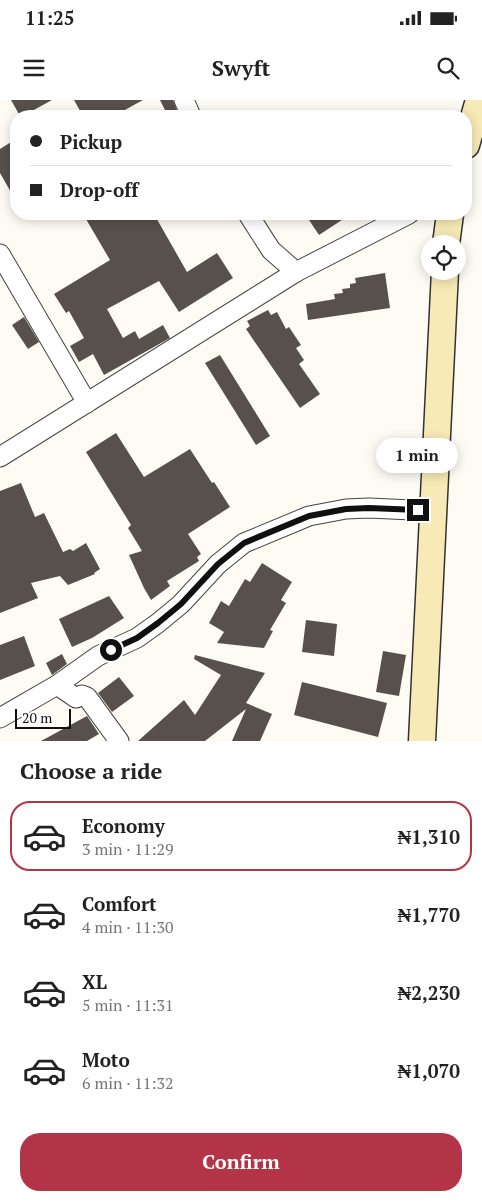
<!DOCTYPE html>
<meta charset="utf-8">
<style>
body{margin:0;font-family:"PT Serif",serif;background:#f2f2f2;color:#222;height:100vh;display:flex;flex-direction:column;font-size:19px;white-space:nowrap}
*{box-sizing:border-box;margin:0}
p{font-size:16px;color:#767676}
.icon{flex:none;width:28px;height:28px;fill:none;stroke:currentColor;stroke-width:2;stroke-linecap:round;stroke-linejoin:round}
.map{position:relative;height:641px;overflow:hidden}
.panel{display:flex;flex-direction:column;background:#fff;flex:1}
.panel>*{flex:none}
.hud{position:absolute;left:10px;top:10px;width:462px;height:110px;border-radius:20px;box-shadow:0 2px 12px #0003;display:grid;align-content:center;height:110px;padding:0 20px;background:#fff}
.tools{position:absolute;left:421px;top:135px;display:grid;gap:10px}
.tools a{display:grid;place-items:center;width:45px;height:45px;border-radius:50%;background:#fff;box-shadow:0 2px 12px #0003;font-size:25px}
.scale{position:absolute;left:15px;bottom:12px;width:56px;box-sizing:border-box;padding-left:5px;border:2px solid #101010;border-top:0;font-size:14px;line-height:18px;white-space:nowrap;color:#101010;-webkit-text-stroke:4px #fff;paint-order:stroke}
.end{position:absolute;width:22px;height:22px;margin:-11px;border:6px solid #101010;background:#fff;box-shadow:0 0 0 2px #fff}
.from{border-radius:50%}
.bubble{position:absolute;height:35px;border-radius:18px;background:#fff;box-shadow:0 2px 12px #0003;font-size:16px;font-weight:800;line-height:35px;text-align:center}
.hud b{display:flex;align-items:center;gap:18px;height:48px;font-size:19px}
.hud b+b{border-top:1px solid #e0e0e0}
.hud i{width:12px;height:12px;background:#222}
ul{padding:0;list-style:none}
li{display:flex;align-items:center;gap:15px;height:70px;margin:0 10px 8px;padding:0 10px;border:2px solid transparent;border-radius:20px}
li div{flex:1}
li b{display:block;font-size:19px}
li em{font-style:normal;font-weight:800}
li.current{border-color:#b43447}
li>.icon{width:45px;height:45px;stroke-width:1.5}
h2{padding:0 20px;font-size:22px;line-height:60px}
.cta{display:flex;gap:10px;margin-top:auto;padding:10px 20px}
.cta a{flex:1;height:58px;border-radius:20px;background:#b43447;color:#fff;font-size:20px;font-weight:800;line-height:58px;text-align:center}
.status{display:flex;justify-content:space-between;align-items:center;height:35px;padding:0 25px;background:#fff;direction:ltr}
.status svg{height:14px;fill:currentColor}
header{display:flex;justify-content:space-between;align-items:center;height:65px;padding:0 20px;background:#fff;font-size:22px;font-weight:800}
.map>svg:first-child{display:block}
.building{fill:#58504d}
.lines{fill:none;stroke-linecap:round;stroke-linejoin:round}
.street-casing{stroke:#434343;stroke-width:21}
.secondary-casing{stroke:#323232;stroke-width:29}
.street{stroke:#fff;stroke-width:19}
.secondary{stroke:#f8eab6;stroke-width:26}
.route{stroke:#101010;stroke-width:6}
</style>
<div class="status"><b>11:25</b><svg viewBox="0 0 49 12"><path d="M0 12V9h3v3zM5 12V6h3v6zM10 12V3h3v9zM15 12V0h3v12zM26 1h20v11H26zM47 4h2v5h-2z"/></svg></div>
<header><svg class="icon" aria-label="menu" viewBox="0 0 24 24"><path d="M4 6h16M4 12h16M4 18h16"/></svg>Swyft<svg class="icon" aria-label="search" viewBox="0 0 24 24"><circle cx="10" cy="10" r="6"/><path d="M15 15l6 6"/></svg></header>
<div class="map">
<svg width="482" height="641" viewBox="0 0 482 641">
<rect width="100%" height="100%" fill="#fefbf4"/>
<g class="building">
<path d="M 11,0 L 52,0 L 23,16 L 20,16 Z"/>
<path d="M 74,0 L 143,0 L 114,16 L 83,16 Z"/>
<path d="M 160,0 L 173,0 L 179,16 L 168,16 Z"/>
<path d="M 16,39 L 16,101 L 0,73 L 0,49 Z"/>
<path d="M 83,114 L 154,114 L 187,172 L 217,153 L 233,178 L 179,212 L 159,181 L 107,209 L 123,238 L 135,231 L 139,239 L 163,225 L 170,238 L 104,275 L 93,254 L 79,262 L 70,246 L 84,238 L 69,211 L 66,213 L 54,194 L 110,160 Z"/>
<path d="M 305,114 L 351,114 L 319,135 Z"/>
<path d="M 385,173 L 390,208 L 308,220 L 306,204 L 335,199 L 334,194 L 343,193 L 342,189 L 350,188 L 350,184 L 356,183 L 355,178 Z"/>
<path d="M 268,210 L 271,215 L 277,212 L 286,229 L 289,227 L 301,245 L 296,248 L 304,260 L 299,264 L 320,294 L 300,308 L 246,229 L 250,226 L 247,221 Z"/>
<path d="M 24,217 L 39,242 L 28,249 L 12,225 Z"/>
<path d="M 220,255 L 270,336 L 256,345 L 205,263 Z"/>
<path d="M 116,333 L 144,377 L 190,349 L 212,383 L 214,382 L 230,407 L 188,434 L 201,454 L 197,457 L 199,461 L 167,481 L 170,486 L 151,500 L 144,488 L 129,455 L 142,451 L 128,428 L 131,425 L 86,352 Z"/>
<path d="M 21,383 L 35,417 L 44,413 L 63,452 L 70,449 L 73,451 L 86,443 L 100,469 L 94,473 L 95,474 L 68,485 L 60,476 L 31,483 L 38,498 L 0,513 L 0,391 Z"/>
<path d="M 262,463 L 292,482 L 281,500 L 286,503 L 270,530 L 273,531 L 264,548 L 217,543 L 224,532 L 209,523 L 221,501 L 229,506 L 245,479 L 250,482 Z"/>
<path d="M 109,496 L 124,518 L 92,538 L 72,547 L 59,519 Z"/>
<path d="M 306,520 L 337,524 L 334,556 L 302,552 Z"/>
<path d="M 24,536 L 35,566 L 0,580 L 0,545 Z"/>
<path d="M 383,551 L 406,555 L 399,596 L 376,592 Z"/>
<path d="M 62,554 L 67,564 L 52,575 L 46,563 Z"/>
<path d="M 195,555 L 265,573 L 246,603 L 272,614 L 260,641 L 232,641 L 246,609 L 205,641 L 138,641 L 184,600 L 195,615 L 221,575 L 194,559 Z"/>
<path d="M 119,577 L 134,596 L 112,612 L 98,593 Z"/>
<path d="M 302,582 L 387,603 L 378,637 L 294,615 Z"/>
<path d="M 87,616 L 99,634 L 87,641 L 41,641 Z"/>
</g>
<g class="lines">
<defs>
<g id="street">
<path d="M 184,0 L 191,16"/>
<path d="M 248,114 L 271,150 L 296,172"/>
<path d="M 0,154 L 87,303"/>
<path d="M 0,357 L 296,172 L 409,114"/>
<path d="M 57,585 L 76,598 L 82,595 L 87,597 L 119,641"/>
<path d="M 0,618 L 57,585 L 98,556 L 137,538 L 158,523 L 181,504 L 218,464 L 244,443 L 309,416 L 346,409 L 369,408 L 434,411"/>
</g>
<g id="secondary">
<path d="M 466,45 L 479,0"/>
<path d="M 446,144 L 450,114"/>
<path d="M 422,641 L 445,171"/>
</g>
</defs>
<use href="#street" class="street-casing"/>
<use href="#secondary" class="secondary-casing"/>
<use href="#street" class="street"/>
<use href="#secondary" class="secondary"/>
</g>
<g class="lines">
<path class="route" d="M 111,550 L 137,538 L 158,523 L 181,504 L 218,464 L 244,443 L 309,416 L 346,409 L 369,408 L 418,410"/>
</g>
</svg>
<div class="tools">
<a><svg class="icon" aria-label="locate" viewBox="0 0 24 24"><circle cx="12" cy="12" r="6"/><path d="M12 2v4M12 18v4M2 12h4M18 12h4"/></svg></a>
</div>
<div class="scale">20 m</div>
<i class="end from" style="left:111px;top:550px"></i>
<i class="end" style="left:418px;top:410px"></i>
<div class="bubble" style="left:376px;top:338px;width:82px">1 min</div>
<div class="hud">
<b><i class="from"></i>Pickup</b>
<b><i></i>Drop-off</b>
</div>
</div>
<section class="panel">
<h2>Choose a ride</h2>
<ul>
<li class="current"><svg class="icon" aria-label="car" viewBox="0 0 24 24"><path d="M5 17H2v-5l4-1 3-4h7l3 4 3 1v5h-3M9 17h6M6 11h13"/><circle cx="7" cy="17" r="2"/><circle cx="17" cy="17" r="2"/></svg><div><b>Economy</b><p>3 min · 11:29</p></div><em>₦1,310</em></li>
<li><svg class="icon" aria-label="car" viewBox="0 0 24 24"><path d="M5 17H2v-5l4-1 3-4h7l3 4 3 1v5h-3M9 17h6M6 11h13"/><circle cx="7" cy="17" r="2"/><circle cx="17" cy="17" r="2"/></svg><div><b>Comfort</b><p>4 min · 11:30</p></div><em>₦1,770</em></li>
<li><svg class="icon" aria-label="car" viewBox="0 0 24 24"><path d="M5 17H2v-5l4-1 3-4h7l3 4 3 1v5h-3M9 17h6M6 11h13"/><circle cx="7" cy="17" r="2"/><circle cx="17" cy="17" r="2"/></svg><div><b>XL</b><p>5 min · 11:31</p></div><em>₦2,230</em></li>
<li><svg class="icon" aria-label="car" viewBox="0 0 24 24"><path d="M5 17H2v-5l4-1 3-4h7l3 4 3 1v5h-3M9 17h6M6 11h13"/><circle cx="7" cy="17" r="2"/><circle cx="17" cy="17" r="2"/></svg><div><b>Moto</b><p>6 min · 11:32</p></div><em>₦1,070</em></li>
</ul>
<div class="cta"><a>Confirm</a></div>
</section>
